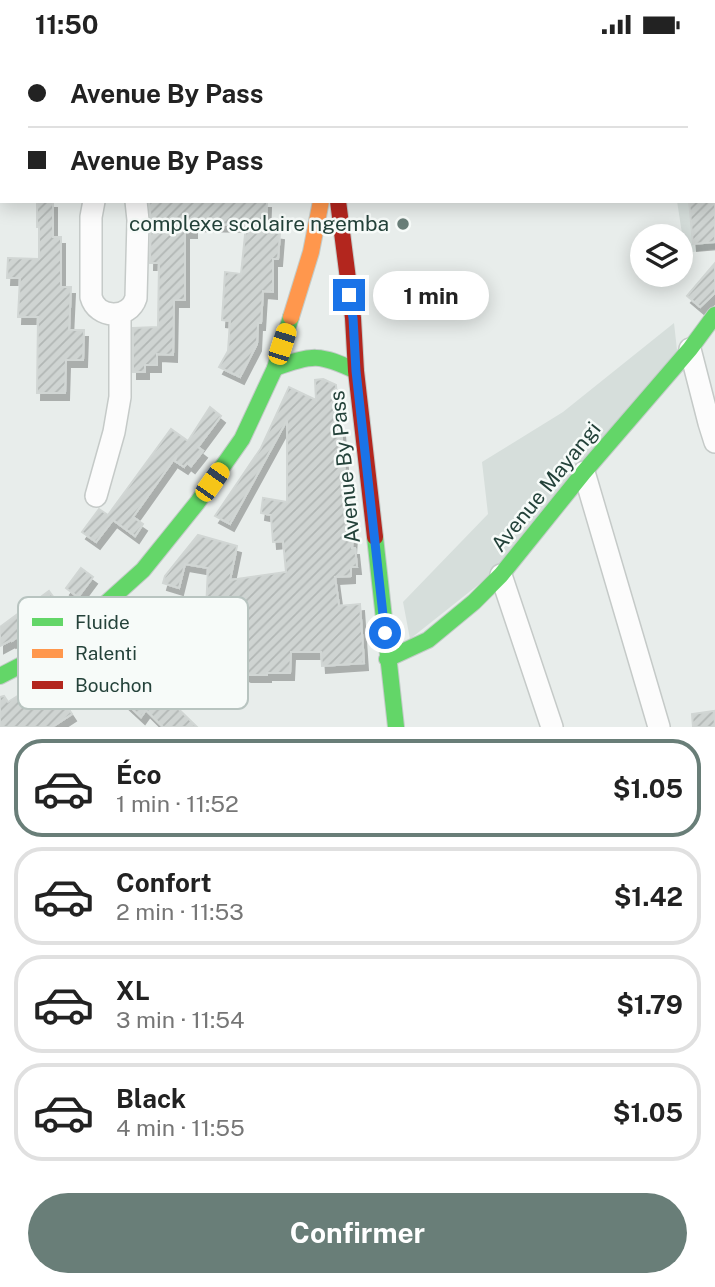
<!DOCTYPE html>
<html lang="fr">
<meta charset="utf-8">
<style>
body{margin:0;font-family:"Public Sans",sans-serif;background:#f6f6f6;color:#222;height:100vh;display:flex;flex-direction:column;font-size:26px;white-space:nowrap}
*{box-sizing:border-box;margin:0}
p{font-size:23px;color:#767676}
.icon{flex:none;width:38px;height:38px;fill:none;stroke:currentColor;stroke-width:2;stroke-linecap:round;stroke-linejoin:round}
.map{position:relative;height:678px;overflow:hidden}
.drawer{display:flex;flex-direction:column;background:#fff;flex:1}
.drawer>*{flex:none}
.hud{position:absolute;left:0px;top:0px;width:716px;height:154px;box-shadow:0 4px 18px #0003;display:grid;align-content:center;height:154px;padding:0 28px;background:#fff}
.tools{position:absolute;left:630px;top:175px;display:grid;gap:14px}
.tools a{display:grid;place-items:center;width:63px;height:63px;border-radius:50%;background:#fff;box-shadow:0 4px 18px #0003;font-size:35px}
.end{position:absolute;width:32px;height:32px;margin:-16px;border:9px solid #1a73e8;background:#fff;box-shadow:0 0 0 4px #fff}
.from{border-radius:50%}
.bubble{position:absolute;height:49px;border-radius:24px;background:#fff;box-shadow:0 4px 18px #0003;font-size:23px;font-weight:700;line-height:49px;text-align:center}
.car{position:absolute;width:21px;height:42px;margin:-21px -10px;border-radius:9px;box-shadow:0 0 5px 2px #0007;background:linear-gradient(#f5c518 24%,#345 0 40%,#f5c518 0 76%,#345 0 86%,#f5c518 0)}
.hud b{display:flex;align-items:center;gap:24px;height:66px;font-size:26px}
.hud b+b{border-top:2px solid #e0e0e0}
.hud i{width:18px;height:18px;background:#222}
ul{padding:12px 0 0;list-style:none}
li{display:flex;align-items:center;gap:21px;height:98px;margin:0 14px 10px;padding:0 14px;border:4px solid #e0e0e0;border-radius:28px}
li div{flex:1}
li b{display:block;font-size:26px}
li em{font-style:normal;font-weight:700}
li.active{border-color:#697e78}
li>.icon{width:63px;height:63px;stroke-width:1.5}
.cta{display:flex;gap:14px;margin-top:auto;padding:14px 28px}
.cta a{flex:1;height:80px;border-radius:42px;background:#697e78;color:#fff;font-size:28px;font-weight:700;line-height:80px;text-align:center}
.status{display:flex;justify-content:space-between;align-items:center;height:49px;padding:0 35px;background:#fff;direction:ltr}
.status svg{height:19px;fill:currentColor}
.map>svg:first-child{display:block}
.built{fill:#d6dedb}
.building{fill:url(#building-hatch);stroke:#d1d6d4;stroke-width:2;filter:url(#shadow)}
.lines{fill:none;stroke-linecap:round;stroke-linejoin:round}
.street-casing{stroke:#c5cac8;stroke-width:24}
.fast-casing{stroke:#c3cbc8;stroke-width:18}
.slow-casing{stroke:#c3cbc8;stroke-width:18}
.jam-casing{stroke:#c3cbc8;stroke-width:18}
.street{stroke:#fcfcfc;stroke-width:21}
.fast{stroke:#63d668;stroke-width:16}
.slow{stroke:#ff974d;stroke-width:16}
.jam{stroke:#b3261e;stroke-width:16}
.route{stroke:#1a73e8;stroke-width:9}
.poi-dot{fill:#697e78;stroke:#f7fbf9;stroke-width:2.5}
.labels{text-anchor:middle;stroke-width:5;stroke-linejoin:round;paint-order:stroke}
.poi-label{font-size:21px;fill:#24423a;stroke:#f7fbf9;text-anchor:end}
.street-label{font-size:21px;fill:#24423a;stroke:#f7fbf9}
.key{fill:#f7fbf9;stroke:#b8c4c0;stroke-width:2}
.key-label{font-size:19px;fill:#24423a}
</style>
<div class="status"><b>11:50</b><svg viewBox="0 0 49 12"><path d="M0 12V9h3v3zM5 12V6h3v6zM10 12V3h3v9zM15 12V0h3v12zM26 1h20v11H26zM47 4h2v5h-2z"/></svg></div>
<div class="map">
<svg width="715" height="678" viewBox="0 0 715 678">
<defs>
<pattern id="building-hatch" width="6" height="6" patternUnits="userSpaceOnUse" patternTransform="scale(1.75)"><rect width="6" height="6" fill="#cfd4d2"/><path d="M-1 1l2-2M0 6l6-6M5 7l2-2" fill="none" stroke="#b2b7b5"/></pattern>
<filter id="shadow"><feDropShadow dx="4" dy="7" stdDeviation="0" flood-color="#0004"/></filter>
</defs>
<rect width="100%" height="100%" fill="#e8edeb"/>
<g class="built">
<path d="M 696,0 L 715,0 L 715,200 L 685,204 L 677,152 L 714,152 L 714,2 L 695,2 Z"/>
<path d="M 674,274 L 677,301 L 497,521 L 410,590 L 403,553 L 488,465 L 482,413 L 563,363 Z"/>
</g>
<g class="building">
<path d="M 37,152 L 53,152 L 53,188 L 61,188 L 61,238 L 71,238 L 69,281 L 84,281 L 83,311 L 66,311 L 65,344 L 37,344 L 38,268 L 18,268 L 20,229 L 7,229 L 8,209 L 39,210 L 39,178 L 37,178 Z"/>
<path d="M 149,152 L 267,152 L 266,182 L 280,184 L 278,210 L 273,210 L 273,243 L 263,242 L 261,274 L 258,274 L 257,295 L 240,328 L 219,318 L 228,302 L 230,272 L 222,271 L 225,223 L 241,225 L 246,176 L 193,175 L 193,182 L 185,182 L 185,251 L 174,251 L 173,306 L 157,305 L 157,316 L 145,316 L 145,323 L 133,323 L 133,279 L 158,278 L 159,214 L 150,214 L 151,171 Z"/>
<path d="M 689,152 L 715,152 L 715,193 L 693,195 Z"/>
<path d="M 715,214 L 715,244 L 700,258 L 687,247 Z"/>
<path d="M 323,330 L 336,336 L 339,381 L 341,380 L 348,458 L 350,458 L 353,483 L 352,499 L 355,499 L 357,518 L 351,518 L 351,527 L 335,528 L 339,557 L 360,555 L 364,614 L 322,617 L 321,603 L 291,603 L 290,624 L 267,624 L 267,626 L 247,626 L 198,600 L 161,643 L 197,678 L 163,678 L 146,661 L 141,668 L 75,607 L 97,591 L 116,573 L 170,596 L 182,568 L 205,582 L 208,519 L 185,515 L 179,539 L 163,534 L 165,527 L 198,486 L 237,497 L 230,531 L 286,523 L 283,492 L 273,493 L 271,466 L 261,464 L 263,449 L 287,453 L 287,371 L 230,475 L 215,467 L 261,399 L 289,338 L 316,351 L 315,331 Z"/>
<path d="M 210,358 L 221,367 L 198,398 L 203,402 L 191,417 L 187,414 L 184,418 L 175,412 L 177,406 L 133,468 L 143,475 L 135,487 L 113,471 L 96,493 L 82,483 L 99,460 L 108,466 L 171,380 L 188,392 Z"/>
<path d="M 81,519 L 93,528 L 78,548 L 66,539 Z"/>
<path d="M 49,542 L 60,557 L 12,592 L 11,591 L 0,597 L 0,578 Z"/>
<path d="M 50,632 L 72,665 L 52,678 L 0,678 L 0,648 L 4,647 L 8,653 L 21,645 L 23,649 Z"/>
<path d="M 714,662 L 715,678 L 693,678 L 692,665 Z"/>
</g>
<g class="lines">
<defs>
<g id="street">
<path d="M 121,2 L 121,0"/>
<path d="M 94,152 L 91,168 L 91,248 C 97,270 129,271 136,249 L 138,171 L 136,152"/>
<path d="M 690,300 L 709,374 L 715,393"/>
<path d="M 584,423 L 659,678"/>
<path d="M 96,447 L 114,383 L 120,348 L 120,265"/>
<path d="M 501,526 L 552,678"/>
</g>
<g id="fast">
<path d="M 321,0 L 322,2"/>
<path d="M 275,319 C 313,305 320,305 356,322"/>
<path d="M 375,488 L 396,678"/>
<path d="M 387,610 L 428,591 L 474,553 L 501,526 L 584,423 L 690,300 L 715,266"/>
<path d="M 0,627 L 33,610 L 83,575 L 143,521 L 197,454 L 242,390 L 275,319 L 291,268"/>
</g>
<path id="slow" d="M 291,268 L 311,203 L 321,152"/>
<path id="jam" d="M 338,152 L 353,269 L 356,322 L 375,488"/>
</defs>
<use href="#street" class="street-casing"/>
<use href="#fast" class="fast-casing"/>
<use href="#slow" class="slow-casing"/>
<use href="#jam" class="jam-casing"/>
<use href="#street" class="street"/>
<use href="#fast" class="fast"/>
<use href="#slow" class="slow"/>
<use href="#jam" class="jam"/>
</g>
<g class="lines">
<path class="route" d="M 349,246 L 353,269 L 356,322 L 385,584"/>
</g>
<circle class="poi-dot" cx="403" cy="175" r="7"/>
<g class="labels">
<g class="poi-label">
<text x="389" y="182">complexe scolaire ngemba</text>
</g>
<g class="street-label">
<text transform="translate(345 418) rotate(-96)" y="7">Avenue By Pass</text>
<text transform="translate(546 438) rotate(-51)" y="7">Avenue Mayangi</text>
</g>
</g>
<rect x="18" y="548" width="230" height="112" rx="10" class="key"/>
<rect x="32" y="569" width="31" height="8" fill="#63d668"/>
<rect x="32" y="600" width="31" height="9" fill="#ff974d"/>
<rect x="32" y="632" width="31" height="8" fill="#b3261e"/>
<g class="key-label">
<text x="75" y="580">Fluide</text>
<text x="75" y="611">Ralenti</text>
<text x="75" y="643">Bouchon</text>
</g>
</svg>
<div class="tools">
<a><svg class="icon" aria-label="layers" viewBox="0 0 24 24"><path d="M12 4l9 5-9 5-9-5zM3 14l9 5 9-5"/></svg></a>
</div>
<i class="end from" style="left:385px;top:584px"></i>
<i class="end" style="left:349px;top:246px"></i>
<div class="bubble" style="left:373px;top:222px;width:116px">1 min</div>
<i class="car" style="left:282px;top:295px;rotate:18deg"></i>
<i class="car" style="left:212px;top:433px;rotate:35deg"></i>
<div class="hud">
<b><i class="from"></i>Avenue By Pass</b>
<b><i></i>Avenue By Pass</b>
</div>
</div>
<section class="drawer">
<ul>
<li class="active"><svg class="icon" aria-label="car" viewBox="0 0 24 24"><path d="M5 17H2v-5l4-1 3-4h7l3 4 3 1v5h-3M9 17h6M6 11h13"/><circle cx="7" cy="17" r="2"/><circle cx="17" cy="17" r="2"/></svg><div><b>Éco</b><p>1 min · 11:52</p></div><em>$1.05</em></li>
<li><svg class="icon" aria-label="car" viewBox="0 0 24 24"><path d="M5 17H2v-5l4-1 3-4h7l3 4 3 1v5h-3M9 17h6M6 11h13"/><circle cx="7" cy="17" r="2"/><circle cx="17" cy="17" r="2"/></svg><div><b>Confort</b><p>2 min · 11:53</p></div><em>$1.42</em></li>
<li><svg class="icon" aria-label="car" viewBox="0 0 24 24"><path d="M5 17H2v-5l4-1 3-4h7l3 4 3 1v5h-3M9 17h6M6 11h13"/><circle cx="7" cy="17" r="2"/><circle cx="17" cy="17" r="2"/></svg><div><b>XL</b><p>3 min · 11:54</p></div><em>$1.79</em></li>
<li><svg class="icon" aria-label="car" viewBox="0 0 24 24"><path d="M5 17H2v-5l4-1 3-4h7l3 4 3 1v5h-3M9 17h6M6 11h13"/><circle cx="7" cy="17" r="2"/><circle cx="17" cy="17" r="2"/></svg><div><b>Black</b><p>4 min · 11:55</p></div><em>$1.05</em></li>
</ul>
<div class="cta"><a>Confirmer</a></div>
</section>
